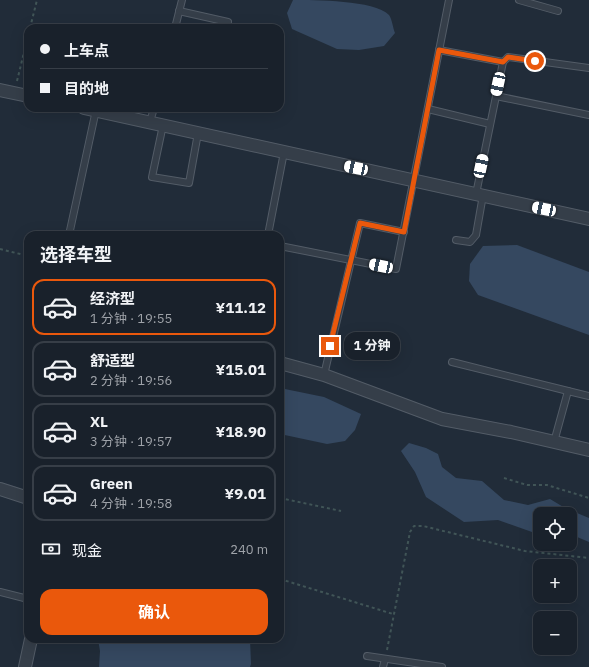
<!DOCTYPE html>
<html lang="zh">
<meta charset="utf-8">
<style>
body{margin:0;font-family:"IBM Plex Sans","Noto Sans SC",sans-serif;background:#262e37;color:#f1f3f6;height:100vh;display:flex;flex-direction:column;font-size:15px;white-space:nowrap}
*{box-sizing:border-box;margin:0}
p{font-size:13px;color:#9fa3a9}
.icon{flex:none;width:22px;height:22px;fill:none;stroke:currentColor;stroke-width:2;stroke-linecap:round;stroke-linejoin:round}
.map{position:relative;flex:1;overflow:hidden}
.drawer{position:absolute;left:24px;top:231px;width:260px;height:412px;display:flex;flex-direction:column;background:#19212b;border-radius:12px;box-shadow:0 4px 16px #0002,0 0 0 1px #373e47}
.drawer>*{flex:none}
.guide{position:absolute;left:24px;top:24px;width:260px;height:88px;border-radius:12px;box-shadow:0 4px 16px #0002,0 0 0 1px #373e47;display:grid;align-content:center;height:88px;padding:0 16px;background:#19212b}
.buttons{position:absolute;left:533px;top:507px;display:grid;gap:8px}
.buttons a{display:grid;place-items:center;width:44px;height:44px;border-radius:8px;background:#19212b;box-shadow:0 4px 16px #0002,0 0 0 1px #373e47;font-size:20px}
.end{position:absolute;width:18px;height:18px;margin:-9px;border:5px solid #ea580c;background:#fff;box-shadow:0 0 0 2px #fff}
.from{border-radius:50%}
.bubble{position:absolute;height:28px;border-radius:12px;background:#19212b;box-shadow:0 4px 16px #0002,0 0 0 1px #373e47;font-size:13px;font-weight:700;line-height:28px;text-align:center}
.car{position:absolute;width:12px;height:24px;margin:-12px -6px;border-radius:5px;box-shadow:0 0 3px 1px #0007;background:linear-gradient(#fff 24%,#345 0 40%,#fff 0 76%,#345 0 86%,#fff 0)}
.guide b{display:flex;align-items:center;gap:14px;height:38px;font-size:15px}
.guide b+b{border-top:1px solid #373e47}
.guide i{width:10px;height:10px;background:#f1f3f6}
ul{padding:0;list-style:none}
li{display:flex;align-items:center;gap:12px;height:56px;margin:0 8px 6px;padding:0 8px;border:2px solid #373e47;border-radius:12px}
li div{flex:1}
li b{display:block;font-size:15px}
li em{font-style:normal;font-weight:700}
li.on{border-color:#ea580c}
li>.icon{width:36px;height:36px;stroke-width:1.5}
h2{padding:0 16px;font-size:18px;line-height:48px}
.pay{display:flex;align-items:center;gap:10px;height:44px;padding:0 16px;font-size:15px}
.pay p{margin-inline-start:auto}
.action{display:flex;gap:8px;margin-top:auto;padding:8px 16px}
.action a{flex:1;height:46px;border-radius:12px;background:#ea580c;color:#fff;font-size:16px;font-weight:700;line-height:46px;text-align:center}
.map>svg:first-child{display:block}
.water{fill:#354860}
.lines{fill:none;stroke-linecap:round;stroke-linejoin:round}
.lane-casing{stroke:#535c67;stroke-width:8}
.street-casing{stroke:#535c67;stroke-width:14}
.path{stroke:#415557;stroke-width:2;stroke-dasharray:3 3;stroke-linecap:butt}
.lane{stroke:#353e49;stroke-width:6}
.street{stroke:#353e49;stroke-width:12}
.route{stroke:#ea580c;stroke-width:5}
</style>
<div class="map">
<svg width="589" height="667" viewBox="0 0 589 667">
<rect width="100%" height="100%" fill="#212c39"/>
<g class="water">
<path d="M 293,0 C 315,0 374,0 389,15 C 392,19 393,28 395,33 L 384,46 L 359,50 L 337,49 L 292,29 L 287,13 Z"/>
<path d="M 517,245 L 589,272 L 589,335 L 478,295 L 469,281 L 470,264 L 483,246 Z"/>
<path d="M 280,388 L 324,397 L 361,414 L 355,430 L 345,441 L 327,444 L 280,434 Z"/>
<path d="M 409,443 L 426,448 L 438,454 L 442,467 L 456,478 L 482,481 L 504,500 L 528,505 L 550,499 L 565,508 L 589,518 L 589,542 L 570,534 L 570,514 L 540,514 L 540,532 L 532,532 L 498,520 L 464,522 L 426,497 L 415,472 L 401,451 Z"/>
<path d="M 98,639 L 250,639 L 251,664 L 250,667 L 99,667 L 100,651 Z"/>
</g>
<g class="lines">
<defs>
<g id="lane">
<path d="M 519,0 L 558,11"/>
<path d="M 179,11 L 228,22"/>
<path d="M 175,28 L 182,0"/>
<path d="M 439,50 L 503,62"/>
<path d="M 496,96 L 589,115"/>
<path d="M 428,109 L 490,124"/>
<path d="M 150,122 L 154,108"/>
<path d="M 163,125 L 152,177 L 189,183 L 198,133"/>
<path d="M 476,194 L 503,62 L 508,57 L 589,68"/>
<path d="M 69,235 L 96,110"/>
<path d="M 268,235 L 284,152"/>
<path d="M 456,240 L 470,242 L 476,235 L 483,195"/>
<path d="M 280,246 L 396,269 L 449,0"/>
<path d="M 452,362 L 568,391"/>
<path d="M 324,375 L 360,223 L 404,232"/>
<path d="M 554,442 L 568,391 L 589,396"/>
<path d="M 0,592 L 28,599"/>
<path d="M 367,656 L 442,667"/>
<path d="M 383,667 L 385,659"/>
</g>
<g id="street">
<path d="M 0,90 L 28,96"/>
<path d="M 84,108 L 589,219"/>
<path d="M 280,363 L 324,375 L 442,419 L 511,432 L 589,450"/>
<path d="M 0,489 L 28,498"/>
<path d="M 25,667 L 31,639"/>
</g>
</defs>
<use href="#lane" class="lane-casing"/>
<use href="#street" class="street-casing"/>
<g class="path">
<path d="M 30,28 L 37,0"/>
<path d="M 17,81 L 28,36"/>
<path d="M 0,249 L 28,256"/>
<path d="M 504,478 L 527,485 L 547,485 L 589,498"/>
<path d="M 280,498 L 341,511"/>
<path d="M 280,579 L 393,614"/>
<path d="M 387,650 L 410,532 L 414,526 L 423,526 L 525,551 L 589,558"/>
</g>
<use href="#lane" class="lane"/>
<use href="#street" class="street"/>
</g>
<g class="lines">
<path class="route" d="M 330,346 L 360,223 L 404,232 L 439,50 L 503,62 L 508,57 L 535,61"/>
</g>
</svg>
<div class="buttons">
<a><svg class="icon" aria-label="locate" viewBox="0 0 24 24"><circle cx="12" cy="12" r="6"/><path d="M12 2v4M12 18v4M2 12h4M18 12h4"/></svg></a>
<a>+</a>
<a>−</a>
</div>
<i class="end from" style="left:535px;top:61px"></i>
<i class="end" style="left:330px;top:346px"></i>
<div class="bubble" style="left:344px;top:332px;width:56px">1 分钟</div>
<i class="car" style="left:498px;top:84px;rotate:192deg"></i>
<i class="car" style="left:481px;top:166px;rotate:12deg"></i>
<i class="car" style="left:356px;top:168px;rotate:282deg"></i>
<i class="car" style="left:544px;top:209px;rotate:282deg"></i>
<i class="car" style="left:381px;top:266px;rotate:282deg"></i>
<div class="guide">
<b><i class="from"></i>上车点</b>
<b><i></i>目的地</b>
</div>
<section class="drawer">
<h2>选择车型</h2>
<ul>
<li class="on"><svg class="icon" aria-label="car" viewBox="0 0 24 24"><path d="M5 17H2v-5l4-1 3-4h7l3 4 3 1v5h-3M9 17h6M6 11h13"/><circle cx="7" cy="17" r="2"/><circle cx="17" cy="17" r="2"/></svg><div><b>经济型</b><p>1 分钟 · 19:55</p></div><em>¥11.12</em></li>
<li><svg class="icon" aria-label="car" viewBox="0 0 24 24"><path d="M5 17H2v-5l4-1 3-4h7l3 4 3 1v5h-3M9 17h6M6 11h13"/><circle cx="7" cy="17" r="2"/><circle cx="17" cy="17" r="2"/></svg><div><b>舒适型</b><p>2 分钟 · 19:56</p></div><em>¥15.01</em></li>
<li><svg class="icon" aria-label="car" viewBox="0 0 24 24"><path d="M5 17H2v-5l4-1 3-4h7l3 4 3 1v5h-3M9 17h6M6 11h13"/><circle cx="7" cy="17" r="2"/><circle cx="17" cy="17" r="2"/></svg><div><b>XL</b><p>3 分钟 · 19:57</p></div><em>¥18.90</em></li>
<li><svg class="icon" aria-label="car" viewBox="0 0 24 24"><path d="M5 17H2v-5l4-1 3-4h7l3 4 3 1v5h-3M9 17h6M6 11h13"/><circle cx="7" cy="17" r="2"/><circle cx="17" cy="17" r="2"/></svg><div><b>Green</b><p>4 分钟 · 19:58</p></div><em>¥9.01</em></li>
</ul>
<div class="pay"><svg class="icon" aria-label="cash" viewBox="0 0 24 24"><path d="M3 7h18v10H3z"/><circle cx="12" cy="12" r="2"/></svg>现金<p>240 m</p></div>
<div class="action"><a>确认</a></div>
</section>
</div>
